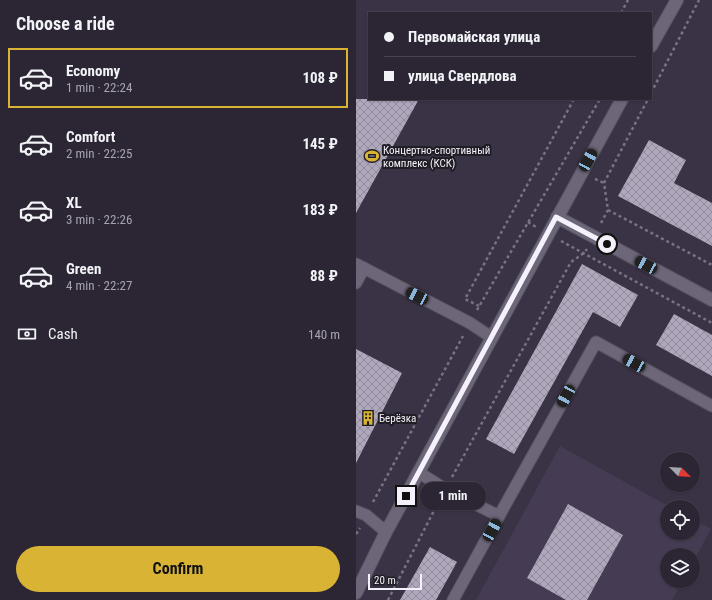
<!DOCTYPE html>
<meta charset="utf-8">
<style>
body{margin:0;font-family:"Roboto Condensed",sans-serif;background:#342e3c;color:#f1f3f6;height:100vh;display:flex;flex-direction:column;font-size:15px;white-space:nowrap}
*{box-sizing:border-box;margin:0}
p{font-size:13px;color:#a6a5ac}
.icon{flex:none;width:22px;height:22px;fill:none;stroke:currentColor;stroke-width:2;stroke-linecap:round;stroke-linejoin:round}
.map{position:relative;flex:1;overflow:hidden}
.panel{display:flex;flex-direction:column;background:#2c2634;width:356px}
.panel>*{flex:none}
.hud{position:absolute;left:12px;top:12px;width:284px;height:88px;border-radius:0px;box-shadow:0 1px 3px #0004,0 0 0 1px #48434f;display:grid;align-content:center;height:88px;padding:0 16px;background:#2c2634}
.needle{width:26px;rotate:114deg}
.controls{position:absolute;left:304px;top:452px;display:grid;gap:8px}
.controls a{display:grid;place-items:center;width:40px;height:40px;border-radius:50%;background:#2c2634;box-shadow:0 1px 3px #0004,0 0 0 1px #48434f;font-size:20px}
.scale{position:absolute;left:12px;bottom:10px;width:54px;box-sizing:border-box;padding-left:4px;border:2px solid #f5f1fc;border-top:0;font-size:11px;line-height:14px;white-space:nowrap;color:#f5f1fc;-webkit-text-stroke:3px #201d25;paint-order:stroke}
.end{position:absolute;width:18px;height:18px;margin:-9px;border:5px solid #f5f1fc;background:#111;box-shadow:0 0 0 2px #111}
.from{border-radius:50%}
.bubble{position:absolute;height:28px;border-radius:14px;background:#2c2634;box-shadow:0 1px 3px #0004,0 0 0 1px #48434f;font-size:13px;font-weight:700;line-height:28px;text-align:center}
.car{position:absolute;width:12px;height:24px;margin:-12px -6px;border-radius:5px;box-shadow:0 0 3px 1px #0007;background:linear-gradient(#222 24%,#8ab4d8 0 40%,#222 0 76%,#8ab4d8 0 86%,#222 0)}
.hud b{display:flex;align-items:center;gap:14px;height:38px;font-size:15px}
.hud b+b{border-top:1px solid #48434f}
.hud i{width:10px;height:10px;background:#f1f3f6}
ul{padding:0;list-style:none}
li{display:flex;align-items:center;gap:12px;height:60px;margin:0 8px 6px;padding:0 8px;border:2px solid transparent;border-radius:0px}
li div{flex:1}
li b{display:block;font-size:15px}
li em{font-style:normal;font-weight:700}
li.on{border-color:#d9b434}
li>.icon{width:36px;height:36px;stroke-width:1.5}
h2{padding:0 16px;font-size:18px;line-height:48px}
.pay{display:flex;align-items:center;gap:10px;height:44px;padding:0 16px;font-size:15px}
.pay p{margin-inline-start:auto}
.primary-button{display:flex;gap:8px;margin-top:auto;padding:8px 16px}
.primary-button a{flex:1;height:46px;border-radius:24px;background:#d9b434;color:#111;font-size:16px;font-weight:700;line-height:46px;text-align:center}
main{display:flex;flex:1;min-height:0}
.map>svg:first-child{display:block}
.built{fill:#453c53}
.building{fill:url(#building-cross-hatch)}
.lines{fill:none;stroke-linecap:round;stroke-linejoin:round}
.lane-casing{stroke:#585361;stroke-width:13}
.secondary-casing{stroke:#585361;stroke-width:14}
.path{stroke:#787282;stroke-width:2.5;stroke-dasharray:3 3;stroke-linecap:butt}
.lane{stroke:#6d6679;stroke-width:11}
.secondary{stroke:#6d6679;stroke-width:12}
.route{stroke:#f5f1fc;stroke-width:5}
.labels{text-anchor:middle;stroke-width:4;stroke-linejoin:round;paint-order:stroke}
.poi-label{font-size:11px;fill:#f5f1fc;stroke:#201d25;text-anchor:start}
</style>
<main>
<section class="panel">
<h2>Choose a ride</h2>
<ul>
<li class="on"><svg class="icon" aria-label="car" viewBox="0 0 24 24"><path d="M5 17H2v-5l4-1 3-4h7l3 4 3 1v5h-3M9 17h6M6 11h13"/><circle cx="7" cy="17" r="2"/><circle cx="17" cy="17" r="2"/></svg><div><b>Economy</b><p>1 min · 22:24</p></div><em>108 ₽</em></li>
<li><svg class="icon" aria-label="car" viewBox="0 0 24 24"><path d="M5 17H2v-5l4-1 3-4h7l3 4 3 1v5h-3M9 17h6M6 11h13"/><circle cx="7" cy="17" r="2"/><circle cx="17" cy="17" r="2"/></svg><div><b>Comfort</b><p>2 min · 22:25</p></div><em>145 ₽</em></li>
<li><svg class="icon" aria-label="car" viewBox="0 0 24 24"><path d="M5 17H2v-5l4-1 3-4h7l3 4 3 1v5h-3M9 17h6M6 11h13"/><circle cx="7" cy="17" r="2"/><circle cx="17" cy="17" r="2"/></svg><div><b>XL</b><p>3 min · 22:26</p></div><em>183 ₽</em></li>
<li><svg class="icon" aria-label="car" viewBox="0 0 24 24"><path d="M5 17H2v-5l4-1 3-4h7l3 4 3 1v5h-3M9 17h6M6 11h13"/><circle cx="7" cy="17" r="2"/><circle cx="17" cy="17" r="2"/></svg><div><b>Green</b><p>4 min · 22:27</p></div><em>88 ₽</em></li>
</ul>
<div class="pay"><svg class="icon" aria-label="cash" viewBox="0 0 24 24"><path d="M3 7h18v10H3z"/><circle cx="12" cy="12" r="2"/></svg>Cash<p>140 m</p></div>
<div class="primary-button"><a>Confirm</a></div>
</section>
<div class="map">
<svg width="356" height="600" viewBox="0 0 356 600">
<defs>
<pattern id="building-cross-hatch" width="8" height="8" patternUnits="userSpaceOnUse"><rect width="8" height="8" fill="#afa8bd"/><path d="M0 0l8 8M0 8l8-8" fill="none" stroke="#918b9b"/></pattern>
</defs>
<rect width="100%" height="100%" fill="#3a3345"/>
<path class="built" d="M 204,446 L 314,507 L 311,507 L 311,533 L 337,533 L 337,519 L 355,529 L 337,562 L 337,555 L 311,555 L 311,581 L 327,581 L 316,600 L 120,600 Z"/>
<g class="building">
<path d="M 0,99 L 63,99 L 0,213 Z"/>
<path d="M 293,140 L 330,160 L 318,183 L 356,203 L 356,246 L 262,196 Z"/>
<path d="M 226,264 L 282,295 L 264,327 L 237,312 L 158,454 L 130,439 Z"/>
<path d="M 318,314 L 356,335 L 356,376 L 300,345 Z"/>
<path d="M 0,349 L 46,373 L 0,463 Z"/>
<path d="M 212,504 L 267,535 L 231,600 L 210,600 L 171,578 Z"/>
<path d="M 74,547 L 101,562 L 80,600 L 44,600 Z"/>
</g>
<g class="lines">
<defs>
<g id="lane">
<path d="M 0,264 L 114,323 L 135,337"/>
<path d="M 0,283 L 8,268"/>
<path d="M 62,472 L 89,489 L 143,516 L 97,600"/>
<path d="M 0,511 L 10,515 L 30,532"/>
<path d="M 143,516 L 240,342 L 356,406"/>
</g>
<g id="secondary">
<path d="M 295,46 L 321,0"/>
<path d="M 201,217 L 356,300"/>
<path d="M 0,593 L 30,532 L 266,99"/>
</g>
</defs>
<use href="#lane" class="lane-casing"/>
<use href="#secondary" class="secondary-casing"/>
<g class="path">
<path d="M 265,13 L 272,0"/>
<path d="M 295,93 L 343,0"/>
<path d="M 239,179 L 248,183"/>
<path d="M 252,210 L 356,265"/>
<path d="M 172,222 L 180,227"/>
<path d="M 245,223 L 252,210 L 248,183 L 292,99"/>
<path d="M 205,241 L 356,323"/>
<path d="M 123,306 L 109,299 L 218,99"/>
<path d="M 121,310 L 244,99"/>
<path d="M 96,477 L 215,262 L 228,253 L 231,249"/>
<path d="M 17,502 L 107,336"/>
<path d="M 0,534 L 4,528"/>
<path d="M 32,600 L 83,501"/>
</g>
<use href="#lane" class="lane"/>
<use href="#secondary" class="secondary"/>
</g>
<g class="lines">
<path class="route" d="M 50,496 L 200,217 L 251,244"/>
</g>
<defs>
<symbol id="stadium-bare" viewBox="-9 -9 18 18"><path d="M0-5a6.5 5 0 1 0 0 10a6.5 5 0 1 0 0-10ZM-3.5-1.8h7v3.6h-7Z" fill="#d9b434" stroke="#201d25" stroke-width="2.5" paint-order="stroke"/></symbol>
<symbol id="building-bare" viewBox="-9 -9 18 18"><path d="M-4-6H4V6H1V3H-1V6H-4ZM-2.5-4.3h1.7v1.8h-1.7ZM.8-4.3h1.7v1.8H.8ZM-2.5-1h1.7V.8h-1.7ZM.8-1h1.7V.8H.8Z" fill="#d9b434" stroke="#201d25" stroke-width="2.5" paint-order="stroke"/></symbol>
</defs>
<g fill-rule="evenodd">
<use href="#stadium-bare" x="6" y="146" width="20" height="20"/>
<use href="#building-bare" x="2" y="408" width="20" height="20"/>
</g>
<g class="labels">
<g class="poi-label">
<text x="27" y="154">Концертно-спортивный<tspan x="27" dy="13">комплекс (КСК)</tspan></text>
<text x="23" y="422">Берёзка</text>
</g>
</g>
</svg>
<div class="controls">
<a><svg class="needle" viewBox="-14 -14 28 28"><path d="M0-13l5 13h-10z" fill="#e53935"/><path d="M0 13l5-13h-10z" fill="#a6a5ac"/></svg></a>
<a><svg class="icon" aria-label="locate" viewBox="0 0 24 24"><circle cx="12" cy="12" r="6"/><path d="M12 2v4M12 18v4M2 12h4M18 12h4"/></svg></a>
<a><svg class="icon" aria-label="layers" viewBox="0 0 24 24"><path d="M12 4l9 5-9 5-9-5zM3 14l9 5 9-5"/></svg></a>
</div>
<div class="scale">20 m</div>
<i class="end from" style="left:251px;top:244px"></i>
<i class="end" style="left:50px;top:496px"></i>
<div class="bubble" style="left:64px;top:482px;width:66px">1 min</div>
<i class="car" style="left:232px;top:160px;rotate:29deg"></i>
<i class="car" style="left:290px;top:265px;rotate:298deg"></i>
<i class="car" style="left:61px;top:296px;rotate:297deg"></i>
<i class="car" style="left:278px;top:363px;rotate:299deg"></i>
<i class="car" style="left:210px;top:396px;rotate:209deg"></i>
<i class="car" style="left:136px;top:530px;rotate:29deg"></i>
<div class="hud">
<b><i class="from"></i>Первомайская улица</b>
<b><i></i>улица Свердлова</b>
</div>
</div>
</main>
